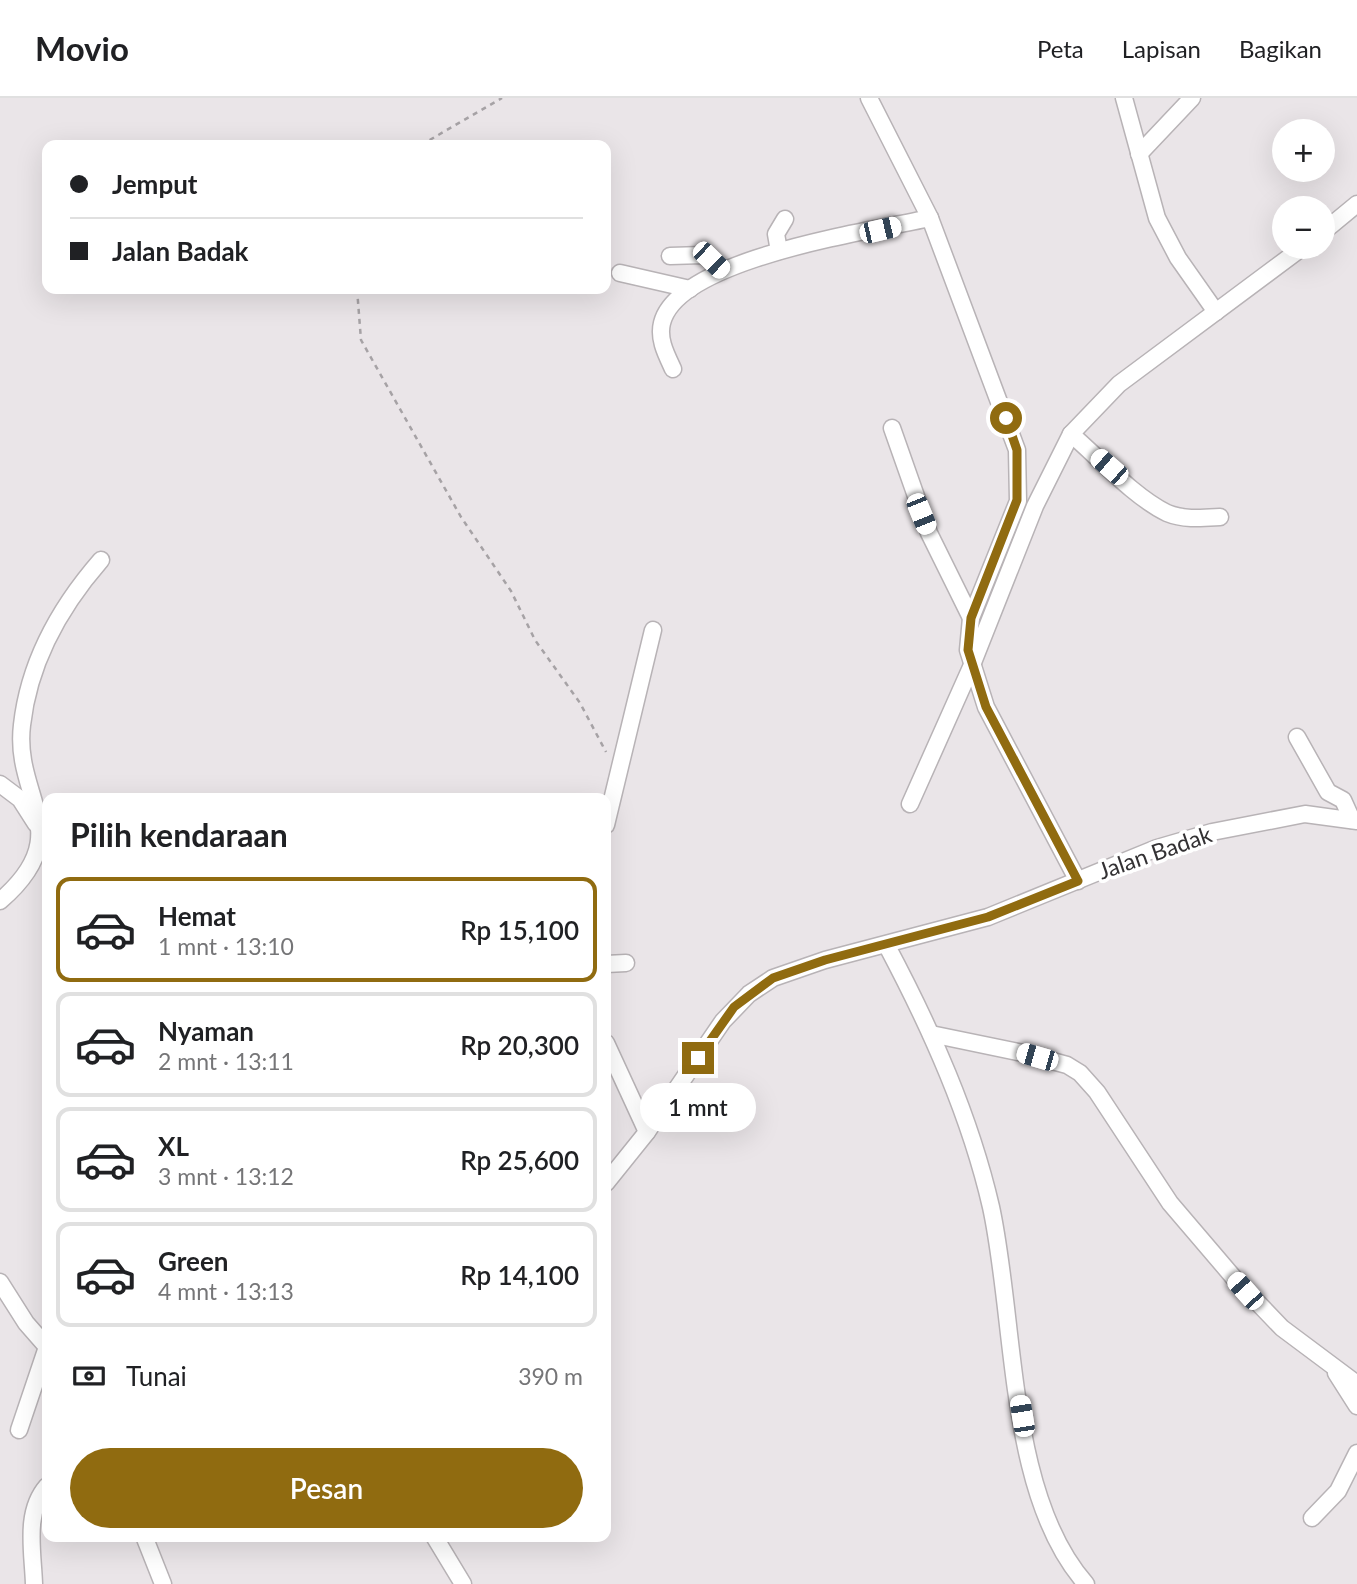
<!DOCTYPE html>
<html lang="id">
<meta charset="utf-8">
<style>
body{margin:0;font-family:Lato,sans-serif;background:#f2f2f2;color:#202124;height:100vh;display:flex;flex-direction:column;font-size:26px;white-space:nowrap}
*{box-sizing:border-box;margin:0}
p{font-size:23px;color:#757577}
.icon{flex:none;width:38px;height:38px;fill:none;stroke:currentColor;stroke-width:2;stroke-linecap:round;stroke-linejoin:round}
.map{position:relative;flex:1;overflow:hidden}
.drawer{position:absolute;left:42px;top:695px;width:569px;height:749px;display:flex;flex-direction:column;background:#fff;border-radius:14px;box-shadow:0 7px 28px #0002}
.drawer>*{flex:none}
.banner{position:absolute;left:42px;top:42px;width:569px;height:154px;border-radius:14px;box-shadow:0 7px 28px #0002;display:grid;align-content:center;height:154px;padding:0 28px;background:#fff}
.tools{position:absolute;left:1272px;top:21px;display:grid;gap:14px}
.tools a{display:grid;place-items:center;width:63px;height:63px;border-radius:50%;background:#fff;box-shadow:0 7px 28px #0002;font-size:35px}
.end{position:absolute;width:32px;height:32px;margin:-16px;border:9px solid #906b10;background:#fff;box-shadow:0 0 0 4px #fff}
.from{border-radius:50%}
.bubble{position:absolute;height:49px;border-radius:24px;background:#fff;box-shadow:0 7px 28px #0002;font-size:23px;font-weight:600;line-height:49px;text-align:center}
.car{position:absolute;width:21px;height:42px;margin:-21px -10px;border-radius:9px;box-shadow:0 0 5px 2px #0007;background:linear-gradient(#fff 24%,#345 0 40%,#fff 0 76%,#345 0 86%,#fff 0)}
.banner b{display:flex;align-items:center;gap:24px;height:66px;font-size:26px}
.banner b+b{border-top:2px solid #e0e0e0}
.banner i{width:18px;height:18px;background:#202124}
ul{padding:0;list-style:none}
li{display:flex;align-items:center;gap:21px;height:105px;margin:0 14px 10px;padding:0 14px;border:4px solid #e0e0e0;border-radius:14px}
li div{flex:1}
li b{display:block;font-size:26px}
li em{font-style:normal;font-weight:600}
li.active{border-color:#906b10}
li>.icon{width:63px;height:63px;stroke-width:1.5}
h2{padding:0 28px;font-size:32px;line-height:84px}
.pay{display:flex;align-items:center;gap:18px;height:77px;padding:0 28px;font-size:26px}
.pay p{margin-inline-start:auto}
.button{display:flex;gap:14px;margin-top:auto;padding:14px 28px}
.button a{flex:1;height:80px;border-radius:42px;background:#906b10;color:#fff;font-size:28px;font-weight:600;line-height:80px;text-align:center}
header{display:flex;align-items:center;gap:42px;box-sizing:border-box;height:98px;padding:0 35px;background:#fff;border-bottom:2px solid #e0e0e0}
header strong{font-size:33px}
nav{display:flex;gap:38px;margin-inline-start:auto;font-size:24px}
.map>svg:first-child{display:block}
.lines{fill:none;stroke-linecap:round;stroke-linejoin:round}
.minor-casing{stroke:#b8b3b6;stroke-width:19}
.path{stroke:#a6a2a5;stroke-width:2.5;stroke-dasharray:5 5;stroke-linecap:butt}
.minor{stroke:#fff;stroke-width:16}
.route{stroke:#906b10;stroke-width:9}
.labels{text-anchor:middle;stroke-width:7;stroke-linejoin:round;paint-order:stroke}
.street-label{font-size:23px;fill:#333133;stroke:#fff}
</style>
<header>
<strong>Movio</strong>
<nav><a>Peta</a><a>Lapisan</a><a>Bagikan</a></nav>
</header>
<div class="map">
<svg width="1357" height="1486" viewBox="0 0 1357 1486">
<rect width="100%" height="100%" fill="#eae5e8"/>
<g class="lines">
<defs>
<g id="minor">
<path d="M 869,0 L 930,120 L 1017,352 L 1018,403 L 971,520 L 968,552 L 986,609 L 1078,783"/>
<path d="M 1124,0 L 1157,120 L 1178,160 L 1216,214"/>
<path d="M 1139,56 L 1192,0"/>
<path d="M 1323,134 L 1357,106"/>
<path d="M 779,153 L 776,136 L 785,121"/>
<path d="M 670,158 L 703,157 L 722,172"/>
<path d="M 620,175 L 690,191"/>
<path d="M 673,271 C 666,256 658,241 662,225 C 678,160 872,133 930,120"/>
<path d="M 892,330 L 929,435 L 971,520"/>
<path d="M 1071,336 C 1099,360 1134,399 1167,415 C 1184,422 1203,420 1220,419"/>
<path d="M 1297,639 L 1328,694 L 1343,702 L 1352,722"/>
<path d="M 0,686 L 20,701 L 36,726"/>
<path d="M 910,706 L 972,567 L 1035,408 L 1071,336 L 1119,286 L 1303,149"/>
<path d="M 606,727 L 653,532"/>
<path d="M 0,803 C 79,735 13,700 22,627 C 29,564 60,509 101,462"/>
<path d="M 887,848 C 931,931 970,1018 991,1109 C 1016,1223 1007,1397 1086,1486"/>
<path d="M 606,866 L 626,865"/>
<path d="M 931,936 L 1023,955 L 1067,967 L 1080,975 L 1097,994 L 1170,1105 L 1234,1180 L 1282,1230 L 1357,1286"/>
<path d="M 606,945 L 647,1034"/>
<path d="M 606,1085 L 647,1034 L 723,923 L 749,896 L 773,880 L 825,862 L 988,819 L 1157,750 L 1212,734 L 1305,716 L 1357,723"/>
<path d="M 0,1184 L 26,1225 L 47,1249"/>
<path d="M 1336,1275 L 1357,1308"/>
<path d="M 19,1332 L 47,1249"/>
<path d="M 1312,1420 L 1338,1393 L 1357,1355"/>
<path d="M 144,1438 L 163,1486"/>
<path d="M 434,1438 L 463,1486"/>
<path d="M 34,1486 C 33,1454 24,1414 47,1388"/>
</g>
</defs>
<use href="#minor" class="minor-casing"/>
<g class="path">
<path d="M 421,47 L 502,0"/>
<path d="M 357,191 L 361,242 L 461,419 L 511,493 L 535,542 L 580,605 L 606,654"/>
</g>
<use href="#minor" class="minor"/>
</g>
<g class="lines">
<path class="route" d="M 698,960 L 734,909 L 773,880 L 825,862 L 988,819 L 1078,783 L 986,609 L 968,552 L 971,520 L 1017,402 L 1017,352 L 1006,320"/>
</g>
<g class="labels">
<g class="street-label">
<text transform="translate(1155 755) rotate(-19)" y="8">Jalan Badak</text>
</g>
</g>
</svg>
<div class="tools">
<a>+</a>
<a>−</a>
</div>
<i class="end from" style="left:1006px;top:320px"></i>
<i class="end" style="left:698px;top:960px"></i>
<div class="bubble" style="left:640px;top:985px;width:116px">1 mnt</div>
<i class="car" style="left:880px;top:132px;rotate:77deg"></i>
<i class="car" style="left:711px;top:162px;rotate:134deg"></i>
<i class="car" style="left:1109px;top:369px;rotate:311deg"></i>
<i class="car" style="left:921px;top:416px;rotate:158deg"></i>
<i class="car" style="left:1037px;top:959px;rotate:286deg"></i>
<i class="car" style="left:1245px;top:1193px;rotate:318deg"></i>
<i class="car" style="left:1022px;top:1318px;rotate:351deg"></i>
<div class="banner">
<b><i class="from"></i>Jemput</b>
<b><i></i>Jalan Badak</b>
</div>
<section class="drawer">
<h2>Pilih kendaraan</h2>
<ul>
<li class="active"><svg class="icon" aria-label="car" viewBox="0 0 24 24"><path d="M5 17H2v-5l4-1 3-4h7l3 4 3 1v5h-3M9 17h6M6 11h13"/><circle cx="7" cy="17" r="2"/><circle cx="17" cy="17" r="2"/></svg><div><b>Hemat</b><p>1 mnt · 13:10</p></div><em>Rp 15,100</em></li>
<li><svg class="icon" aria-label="car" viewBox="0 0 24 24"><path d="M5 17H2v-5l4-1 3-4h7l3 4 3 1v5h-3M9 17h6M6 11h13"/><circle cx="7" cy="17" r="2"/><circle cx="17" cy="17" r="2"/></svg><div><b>Nyaman</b><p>2 mnt · 13:11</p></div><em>Rp 20,300</em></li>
<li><svg class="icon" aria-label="car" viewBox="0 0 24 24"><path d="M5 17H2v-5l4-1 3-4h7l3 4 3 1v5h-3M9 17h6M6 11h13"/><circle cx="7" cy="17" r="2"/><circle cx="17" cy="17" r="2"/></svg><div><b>XL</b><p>3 mnt · 13:12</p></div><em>Rp 25,600</em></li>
<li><svg class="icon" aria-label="car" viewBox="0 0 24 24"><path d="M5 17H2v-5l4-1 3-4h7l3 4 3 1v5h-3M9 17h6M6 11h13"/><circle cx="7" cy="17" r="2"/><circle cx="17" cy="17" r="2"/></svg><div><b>Green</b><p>4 mnt · 13:13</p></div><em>Rp 14,100</em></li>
</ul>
<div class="pay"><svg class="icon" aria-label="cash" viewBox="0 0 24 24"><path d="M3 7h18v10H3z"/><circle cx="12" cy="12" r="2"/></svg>Tunai<p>390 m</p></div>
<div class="button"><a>Pesan</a></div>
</section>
</div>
